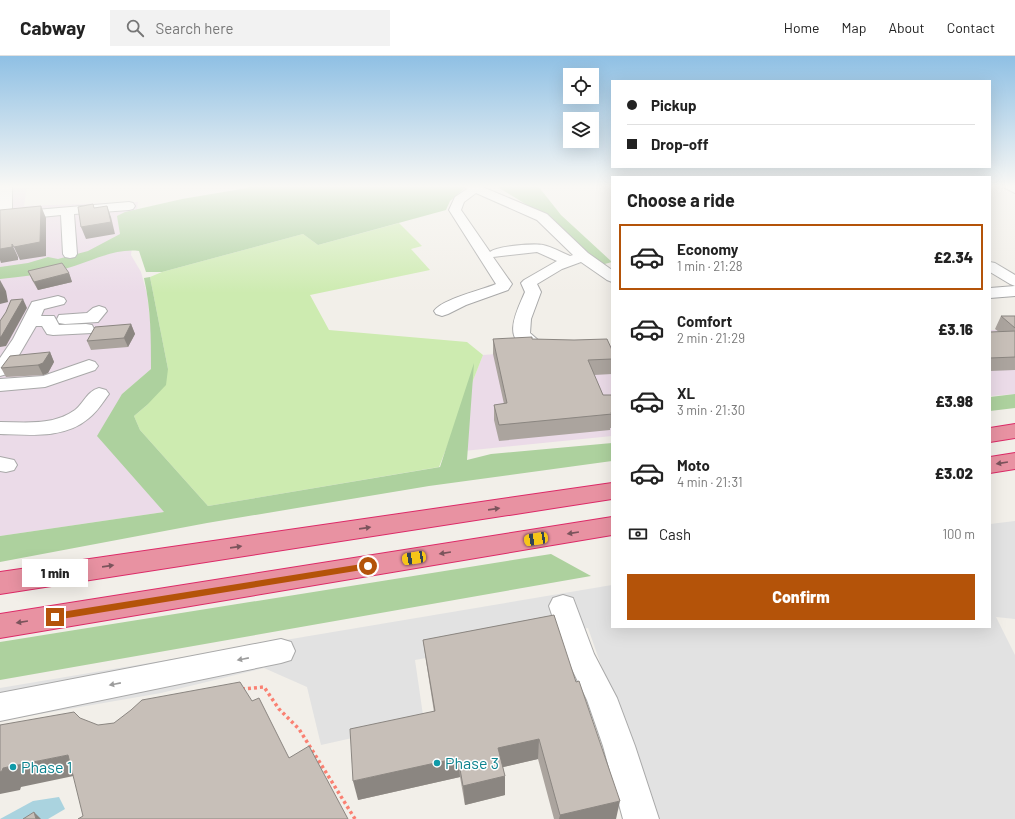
<!DOCTYPE html>
<meta charset="utf-8">
<style>
body{margin:0;font-family:Barlow,sans-serif;background:#f2f2f2;color:#222;height:100vh;display:flex;flex-direction:column;font-size:15px;white-space:nowrap}
*{box-sizing:border-box;margin:0}
p{font-size:13px;color:#767676}
.icon{flex:none;width:22px;height:22px;fill:none;stroke:currentColor;stroke-width:2;stroke-linecap:round;stroke-linejoin:round}
.map{position:relative;flex:1;overflow:hidden}
.drawer{position:absolute;left:611px;top:120px;width:380px;height:452px;display:flex;flex-direction:column;background:#fff;border-radius:0px;box-shadow:0 4px 16px #0002}
.drawer>*{flex:none}
.banner{position:absolute;left:611px;top:24px;width:380px;height:88px;border-radius:0px;box-shadow:0 4px 16px #0002;display:grid;align-content:center;height:88px;padding:0 16px;background:#fff}
.tools{position:absolute;left:563px;top:12px;display:grid;gap:8px}
.tools a{display:grid;place-items:center;width:36px;height:36px;border-radius:0px;background:#fff;box-shadow:0 4px 16px #0002;font-size:20px}
.end{position:absolute;width:18px;height:18px;margin:-9px;border:5px solid #b45309;background:#fff;box-shadow:0 0 0 2px #fff}
.from{border-radius:50%}
.bubble{position:absolute;height:28px;border-radius:0px;background:#fff;box-shadow:0 4px 16px #0002;font-size:13px;font-weight:800;line-height:28px;text-align:center}
.car{position:absolute;width:12px;height:24px;margin:-12px -6px;border-radius:5px;box-shadow:0 0 3px 1px #0007;background:linear-gradient(#f5c518 24%,#345 0 40%,#f5c518 0 76%,#345 0 86%,#f5c518 0)}
.banner b{display:flex;align-items:center;gap:14px;height:38px;font-size:15px}
.banner b+b{border-top:1px solid #e0e0e0}
.banner i{width:10px;height:10px;background:#222}
ul{padding:0;list-style:none}
li{display:flex;align-items:center;gap:12px;height:66px;margin:0 8px 6px;padding:0 8px;border:2px solid transparent;border-radius:0px}
li div{flex:1}
li b{display:block;font-size:15px}
li em{font-style:normal;font-weight:800}
li.on{border-color:#b45309}
li>.icon{width:36px;height:36px;stroke-width:1.5}
h2{padding:0 16px;font-size:18px;line-height:48px}
.pay{display:flex;align-items:center;gap:10px;height:44px;padding:0 16px;font-size:15px}
.pay p{margin-inline-start:auto}
.action{display:flex;gap:8px;margin-top:auto;padding:8px 16px}
.action a{flex:1;height:46px;border-radius:0px;background:#b45309;color:#fff;font-size:16px;font-weight:800;line-height:46px;text-align:center}
header{display:flex;align-items:center;gap:24px;box-sizing:border-box;height:56px;padding:0 20px;background:#fff;border-bottom:1px solid #e0e0e0}
header strong{font-size:19px}
nav{display:flex;gap:22px;margin-inline-start:auto;font-size:14px}
.search{width:280px;height:36px;background:#f2f2f2;display:flex;align-items:center;gap:10px;box-sizing:border-box;padding:0 14px;border-radius:0px;color:#767676;font-size:15px}
.map>svg:first-child{display:block}
.industrial{fill:#ebdbe8}
.grass{fill:#cdebb0}
.forest{fill:#add19e}
.parking{fill:#e2e2e2}
.water{fill:#aad3df}
.lines{fill:none;stroke-linecap:round;stroke-linejoin:round}
.minor-casing{stroke:#a9a9a9;stroke-width:2}
.highway-casing{stroke:#dc2a67;stroke-width:2}
.path{stroke:#fa8072;stroke-width:3.5;stroke-dasharray:3 3;stroke-linecap:butt}
.minor{fill:#fff;fill-rule:evenodd}
.highway{fill:#e892a2;fill-rule:evenodd}
.wall{fill:#aba49e}
.shaded-wall{fill:#8b8681}
.building{fill:#c7bfb8;stroke:#8b8681}
.oneway{fill:#7b545c}
.oneway2{fill:#9c9c9c}
.route{fill:#b45309}
.culture-dot{fill:#0f9aa8;stroke:#fff;stroke-width:1.5}
.labels{text-anchor:middle;stroke-width:3;stroke-linejoin:round;paint-order:stroke}
.near-culture-label{font-size:16px;fill:#0d838f;stroke:#fff;text-anchor:start}
</style>
<header>
<strong>Cabway</strong>
<div class="search"><svg class="icon" aria-label="search" viewBox="0 0 24 24"><circle cx="10" cy="10" r="6"/><path d="M15 15l6 6"/></svg>Search here</div>
<nav><a>Home</a><a>Map</a><a>About</a><a>Contact</a></nav>
</header>
<div class="map">
<svg width="1015" height="763" viewBox="0 0 1015 763">
<rect width="100%" height="100%" fill="#f2efe9"/>
<g class="industrial">
<path d="M 0,130 L 27,130 L 24,150 L 138,146 L 131,199 L 141,216 L 147,238 L 151,273 L 151,313 L 122,338 L 164,456 L 0,480 Z"/>
<path d="M 990,274 L 1015,274 L 1015,338 L 990,340 Z"/>
<path d="M 612,289 L 612,380 L 444,397 L 483,299 Z"/>
</g>
<path class="grass" d="M 399,167 L 422,190 L 411,193 L 430,214 L 310,239 L 329,274 L 467,286 L 483,299 L 439,411 L 208,450 L 140,374 L 134,360 L 147,349 L 168,313 L 150,221 L 162,216 L 303,178 L 318,189 Z"/>
<g class="forest">
<path d="M 250,130 L 467,130 L 450,145 L 446,154 L 318,189 L 303,178 L 162,216 L 146,216 L 139,195 C 113,192 88,207 64,213 C 43,218 21,221 0,223 L 0,211 L 28,207 L 48,201 L 58,203 L 88,195 L 120,178 L 117,160 L 125,156 L 182,143 L 247,132 Z"/>
<path d="M 496,130 L 538,130 L 561,159 L 612,206 L 601,209 L 527,149 Z"/>
<path d="M 150,221 L 168,313 L 166,329 L 147,349 L 134,360 L 140,374 L 208,450 L 440,411 L 474,307 L 467,404 L 491,398 L 612,387 L 612,405 L 429,430 L 207,467 L 0,506 L 0,480 L 164,456 L 97,380 L 122,338 L 151,313 C 151,282 151,253 144,222 Z"/>
<path d="M 1015,338 L 1015,352 L 990,355 L 990,341 Z"/>
<path d="M 551,498 L 591,520 L 0,624 L 0,586 Z"/>
</g>
<path class="parking" d="M 1015,465 L 1015,563 L 996,561 L 1015,599 L 1015,763 L 655,763 L 588,572 L 415,604 L 424,666 L 321,689 L 307,631 L 264,612 L 161,637 L 0,665 L 0,632 L 612,529 L 612,571 L 990,571 L 990,468 Z"/>
<path class="water" d="M 59,741 L 65,753 L 48,763 L 0,763 L 33,745 Z"/>
<g class="lines">
<defs>
<g id="minor">
<path d="M 0,130 L 12,130 L 12,156 L 129,146 L 133,147 L 135,150 L 133,153 L 129,154 L 74,158 L 77,198 L 75,201 L 70,202 L 65,201 L 63,198 L 61,159 L 0,165 Z"/>
<path d="M 463,130 L 480,130 L 547,158 L 588,197 L 612,214 L 612,226 L 607,224 L 581,206 L 562,213 L 537,228 L 541,236 L 531,263 L 530,277 L 538,284 L 555,287 L 558,291 L 555,295 C 547,297 539,295 531,293 C 500,285 517,255 525,236 L 521,227 L 524,224 L 557,205 L 537,196 L 493,201 L 512,228 L 508,234 L 466,249 L 448,258 L 442,260 L 436,258 L 434,255 C 442,243 482,234 496,228 L 449,154 L 455,141 L 467,133 ZM 476,137 L 537,164 L 573,199 L 570,200 C 561,196 552,191 543,189 C 534,187 496,190 490,196 L 461,154 L 464,146 Z"/>
<path d="M 1003,130 L 1015,130 L 1015,137 L 1005,132 Z"/>
<path d="M 990,206 L 995,207 L 1015,219 L 1015,230 L 1010,228 L 990,216 Z"/>
<path d="M 1015,230 L 1015,240 L 990,242 L 990,232 Z"/>
<path d="M 58,240 L 64,242 L 66,245 L 64,248 L 44,253 L 41,260 L 54,260 L 59,269 L 86,268 L 92,269 L 94,273 L 92,277 L 53,279 L 47,278 L 42,270 L 36,270 L 12,311 L 7,318 L 0,320 L 0,302 L 13,283 L 32,246 Z"/>
<path d="M 99,250 L 105,252 L 107,255 L 98,266 L 65,268 L 59,267 L 57,263 L 59,259 L 87,257 L 93,252 Z"/>
<path d="M 89,304 L 95,306 L 98,310 L 95,314 L 45,331 L 0,335 L 0,323 L 43,320 Z"/>
<path d="M 99,332 L 106,334 L 109,338 C 103,346 97,356 89,362 C 65,383 30,379 0,378 L 0,366 C 25,366 53,370 75,354 C 84,347 87,335 99,332 Z"/>
<path d="M 0,401 L 14,404 L 17,409 L 14,414 L 6,416 L 0,415 Z"/>
<path d="M 563,539 L 573,542 L 594,598 L 617,642 L 635,690 L 659,763 L 623,763 L 603,690 L 587,644 L 566,601 L 549,550 L 553,542 Z"/>
<path d="M 281,583 L 291,586 L 295,595 L 291,604 L 281,607 L 0,665 L 0,637 Z"/>
</g>
<g id="highway">
<path d="M 1015,368 L 1015,382 L 990,386 L 990,372 Z"/>
<path d="M 1015,397 L 1015,413 L 990,417 L 990,401 Z"/>
<path d="M 612,427 L 612,443 L 0,538 L 0,516 Z"/>
<path d="M 612,461 L 612,479 L 0,582 L 0,558 Z"/>
</g>
</defs>
<use href="#minor" class="minor-casing"/>
<use href="#highway" class="highway-casing"/>
<path class="path" d="M 242,633 L 264,631 L 279,653 L 299,673 L 355,763"/>
<use href="#minor" class="minor"/>
<use href="#highway" class="highway"/>
</g>
<g class="wall">
<path d="M 28,215 L 69,217 L 72,226 L 38,234 L 32,224 Z"/>
<path d="M 1001,260 L 1015,260 L 1015,314 L 990,315 L 990,276 L 999,276 L 995,273 Z"/>
<path d="M 131,268 L 135,278 L 128,291 L 91,294 L 87,285 Z"/>
<path d="M 493,283 L 532,283 L 612,294 L 612,318 L 594,319 L 603,339 L 612,339 L 612,372 L 610,372 L 610,374 L 499,385 L 494,364 L 494,349 L 504,348 L 493,298 Z"/>
<path d="M 50,296 L 54,306 L 48,317 L 43,319 L 6,321 L 1,312 Z"/>
<path d="M 554,559 L 616,763 L 554,763 L 538,703 L 503,711 L 505,739 L 465,749 L 460,721 L 358,744 L 434,656 L 426,605 L 423,584 Z"/>
</g>
<g class="shaded-wall">
<path d="M 41,150 L 46,162 L 46,200 L 20,204 L 14,191 Z"/>
<path d="M 107,150 L 111,161 L 115,178 L 86,183 L 81,171 Z"/>
<path d="M 12,188 L 18,201 L 18,204 L 1,207 L 0,204 L 0,193 Z"/>
<path d="M 69,217 L 72,226 L 38,234 L 34,226 Z"/>
<path d="M 0,224 L 6,235 L 8,246 L 0,248 Z"/>
<path d="M 23,243 L 27,252 L 6,290 L 0,291 L 0,281 Z"/>
<path d="M 131,268 L 135,278 L 128,291 L 124,282 Z"/>
<path d="M 50,296 L 54,306 L 48,317 L 43,319 L 38,309 Z"/>
<path d="M 539,683 L 538,703 L 499,712 L 498,692 Z"/>
<path d="M 68,699 L 83,718 L 21,731 L 20,734 L 0,738 L 0,716 L 3,712 Z"/>
<path d="M 458,702 L 460,721 L 358,744 L 353,725 Z"/>
<path d="M 505,720 L 505,739 L 465,749 L 463,730 Z"/>
<path d="M 620,745 L 616,763 L 559,763 L 560,759 Z"/>
<path d="M 34,756 L 41,763 L 36,763 Z"/>
</g>
<g class="building">
<path d="M 93,148 L 94,152 L 107,150 L 111,166 L 81,171 L 78,151 Z"/>
<path d="M 41,150 L 40,186 L 14,191 L 12,188 L 12,191 L 0,193 L 0,154 Z"/>
<path d="M 62,207 L 69,217 L 34,226 L 28,215 Z"/>
<path d="M 23,243 L 1,281 L 0,281 L 0,265 L 6,256 L 11,244 Z"/>
<path d="M 1001,260 L 1015,260 L 1015,272 Z"/>
<path d="M 131,268 L 124,282 L 87,285 L 95,271 Z"/>
<path d="M 1015,275 L 1015,301 L 990,302 L 990,276 Z"/>
<path d="M 532,281 L 532,283 L 574,284 L 607,283 L 612,294 L 612,303 L 588,304 L 603,339 L 612,339 L 612,356 L 611,356 L 612,358 L 499,369 L 494,349 L 507,347 L 493,283 Z"/>
<path d="M 50,296 L 43,307 L 38,309 L 1,312 L 10,300 Z"/>
<path d="M 554,559 L 576,626 L 579,625 L 620,745 L 560,759 L 539,683 L 498,692 L 505,720 L 463,730 L 458,702 L 353,725 L 350,673 L 435,655 L 423,584 Z"/>
<path d="M 240,626 L 252,645 L 259,642 L 289,702 L 309,690 L 348,763 L 78,763 L 83,760 L 68,699 L 3,712 L 2,715 L 0,716 L 0,669 L 74,656 L 80,662 L 98,669 L 114,667 L 131,654 L 142,644 Z"/>
<path d="M 34,756 L 36,763 L 23,763 Z"/>
</g>
<defs><path id="oneway-solid" d="M-6-.8H1V-3.2L6.5 0L1 3.2V.8H-6Z"/></defs>
<g class="oneway">
<use href="#oneway-solid" transform="translate(1002 407) rotate(171)"/>
<use href="#oneway-solid" transform="translate(494 453) rotate(-8)"/>
<use href="#oneway-solid" transform="translate(365 472) rotate(-8)"/>
<use href="#oneway-solid" transform="translate(573 477) rotate(171)"/>
<use href="#oneway-solid" transform="translate(236 491) rotate(-8)"/>
<use href="#oneway-solid" transform="translate(445 497) rotate(171)"/>
<use href="#oneway-solid" transform="translate(108 510) rotate(-8)"/>
<use href="#oneway-solid" transform="translate(22 566) rotate(171)"/>
</g>
<g class="oneway2">
<use href="#oneway-solid" transform="translate(243 603) rotate(169)"/>
<use href="#oneway-solid" transform="translate(115 628) rotate(169)"/>
</g>
<linearGradient id="sky" x2="0" y2="1"><stop stop-color="#8fc0e4"/><stop offset="0.55" stop-color="#f9f8f5"/><stop offset="1" stop-color="#f9f8f5" stop-opacity="0"/></linearGradient>
<rect width="1015" height="237" fill="url(#sky)"/>
<path class="route" d="M 368,507 L 372,510 L 368,513 L 55,564 L 51,561 L 55,557 Z"/>
<g class="culture-dot">
<circle cx="437" cy="707" r="4"/>
<circle cx="13" cy="711" r="4"/>
</g>
<g class="labels">
<g class="near-culture-label">
<text x="445" y="713">Phase 3</text>
<text x="21" y="717">Phase 1</text>
</g>
</g>
</svg>
<div class="tools">
<a><svg class="icon" aria-label="locate" viewBox="0 0 24 24"><circle cx="12" cy="12" r="6"/><path d="M12 2v4M12 18v4M2 12h4M18 12h4"/></svg></a>
<a><svg class="icon" aria-label="layers" viewBox="0 0 24 24"><path d="M12 4l9 5-9 5-9-5zM3 14l9 5 9-5"/></svg></a>
</div>
<i class="end from" style="left:368px;top:510px"></i>
<i class="end" style="left:55px;top:561px"></i>
<div class="bubble" style="left:22px;top:503px;width:66px">1 min</div>
<i class="car" style="left:536px;top:483px;rotate:261deg"></i>
<i class="car" style="left:414px;top:502px;rotate:261deg"></i>
<div class="banner">
<b><i class="from"></i>Pickup</b>
<b><i></i>Drop-off</b>
</div>
<section class="drawer">
<h2>Choose a ride</h2>
<ul>
<li class="on"><svg class="icon" aria-label="car" viewBox="0 0 24 24"><path d="M5 17H2v-5l4-1 3-4h7l3 4 3 1v5h-3M9 17h6M6 11h13"/><circle cx="7" cy="17" r="2"/><circle cx="17" cy="17" r="2"/></svg><div><b>Economy</b><p>1 min · 21:28</p></div><em>£2.34</em></li>
<li><svg class="icon" aria-label="car" viewBox="0 0 24 24"><path d="M5 17H2v-5l4-1 3-4h7l3 4 3 1v5h-3M9 17h6M6 11h13"/><circle cx="7" cy="17" r="2"/><circle cx="17" cy="17" r="2"/></svg><div><b>Comfort</b><p>2 min · 21:29</p></div><em>£3.16</em></li>
<li><svg class="icon" aria-label="car" viewBox="0 0 24 24"><path d="M5 17H2v-5l4-1 3-4h7l3 4 3 1v5h-3M9 17h6M6 11h13"/><circle cx="7" cy="17" r="2"/><circle cx="17" cy="17" r="2"/></svg><div><b>XL</b><p>3 min · 21:30</p></div><em>£3.98</em></li>
<li><svg class="icon" aria-label="car" viewBox="0 0 24 24"><path d="M5 17H2v-5l4-1 3-4h7l3 4 3 1v5h-3M9 17h6M6 11h13"/><circle cx="7" cy="17" r="2"/><circle cx="17" cy="17" r="2"/></svg><div><b>Moto</b><p>4 min · 21:31</p></div><em>£3.02</em></li>
</ul>
<div class="pay"><svg class="icon" aria-label="cash" viewBox="0 0 24 24"><path d="M3 7h18v10H3z"/><circle cx="12" cy="12" r="2"/></svg>Cash<p>100 m</p></div>
<div class="action"><a>Confirm</a></div>
</section>
</div>
